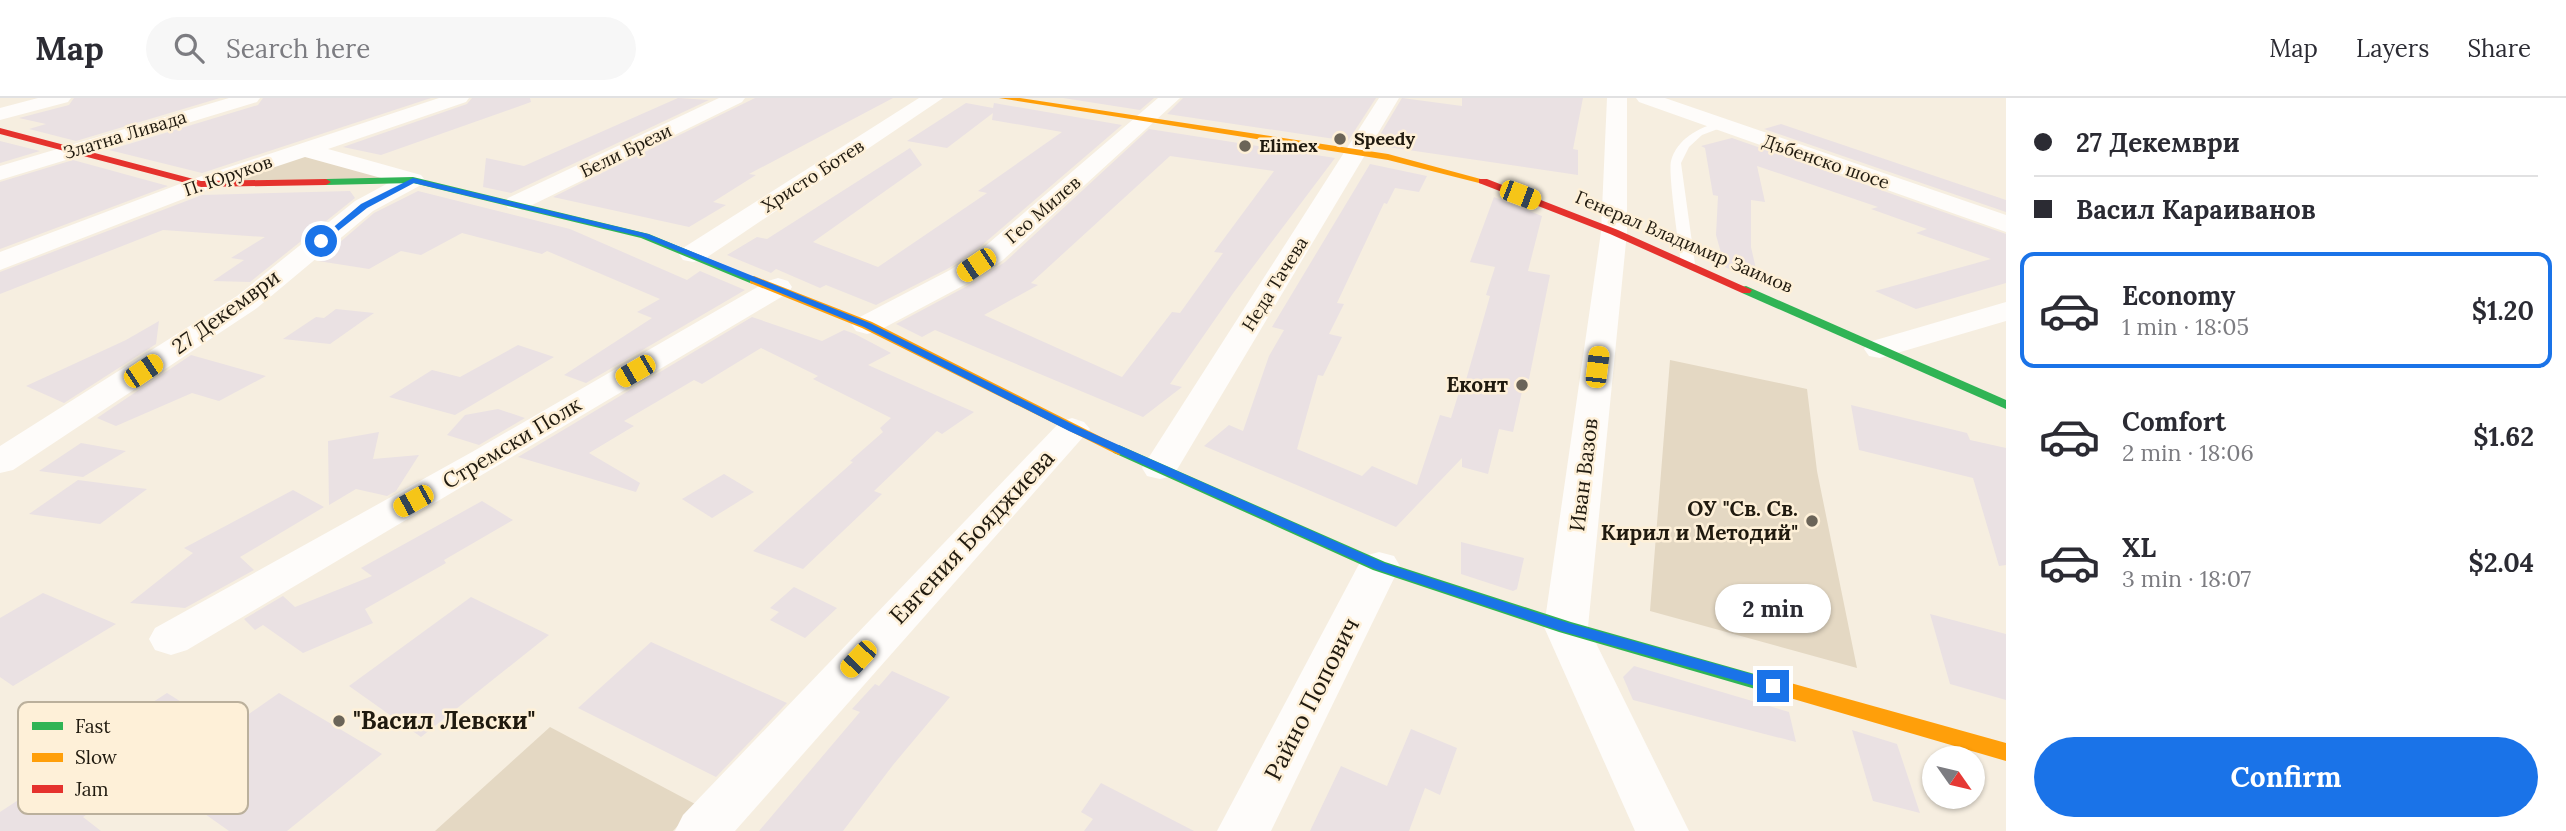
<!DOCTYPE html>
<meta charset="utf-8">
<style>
body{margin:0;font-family:Lora,serif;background:#f7f7f7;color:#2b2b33;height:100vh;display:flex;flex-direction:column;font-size:26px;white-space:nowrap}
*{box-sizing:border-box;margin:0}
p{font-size:23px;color:#7c7c81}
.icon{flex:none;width:38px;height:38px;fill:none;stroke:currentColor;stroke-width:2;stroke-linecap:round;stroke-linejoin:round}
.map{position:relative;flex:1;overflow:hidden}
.sheet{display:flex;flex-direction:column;background:#fff;width:560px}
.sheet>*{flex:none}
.hud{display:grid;align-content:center;height:154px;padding:0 28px;background:#fff}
.needle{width:46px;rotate:124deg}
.tools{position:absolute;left:1922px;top:648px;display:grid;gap:14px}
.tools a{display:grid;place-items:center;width:63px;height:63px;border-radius:50%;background:#fff;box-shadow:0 2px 5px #0004;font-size:35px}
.end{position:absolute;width:32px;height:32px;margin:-16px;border:9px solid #1a73e8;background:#fff;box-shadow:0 0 0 4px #fff}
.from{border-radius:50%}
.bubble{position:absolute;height:49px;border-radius:24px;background:#fff;box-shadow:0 2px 5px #0004;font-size:23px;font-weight:800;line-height:49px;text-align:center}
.car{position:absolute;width:21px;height:42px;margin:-21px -10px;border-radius:9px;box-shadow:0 0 5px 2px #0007;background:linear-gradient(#f5c518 24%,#345 0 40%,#f5c518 0 76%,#345 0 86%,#f5c518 0)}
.hud b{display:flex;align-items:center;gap:24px;height:66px;font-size:26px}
.hud b+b{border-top:2px solid #e1e1e2}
.hud i{width:18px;height:18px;background:#2b2b33}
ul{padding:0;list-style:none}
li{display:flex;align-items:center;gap:21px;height:116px;margin:0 14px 10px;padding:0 14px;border:4px solid transparent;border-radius:14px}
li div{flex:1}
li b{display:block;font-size:26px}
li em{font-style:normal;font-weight:800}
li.active{border-color:#1a73e8}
li>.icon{width:63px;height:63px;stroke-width:1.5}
.button{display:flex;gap:14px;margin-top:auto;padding:14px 28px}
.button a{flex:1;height:80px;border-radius:42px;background:#1a73e8;color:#fff;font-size:28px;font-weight:800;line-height:80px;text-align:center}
header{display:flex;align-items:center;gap:42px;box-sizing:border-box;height:98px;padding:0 35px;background:#fff;border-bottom:2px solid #e1e1e2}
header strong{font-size:33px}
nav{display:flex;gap:38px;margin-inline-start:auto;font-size:24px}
.search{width:490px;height:63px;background:#f7f7f7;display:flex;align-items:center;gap:18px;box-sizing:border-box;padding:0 24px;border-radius:38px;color:#7c7c81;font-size:26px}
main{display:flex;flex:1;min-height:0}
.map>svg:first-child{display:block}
.green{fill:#e4d8c3}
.building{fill:#eae1e3;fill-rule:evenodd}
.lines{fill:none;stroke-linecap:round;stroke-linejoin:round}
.lane{fill:#fefcfa;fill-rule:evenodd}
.street{fill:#fefcfa;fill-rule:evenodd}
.fast{fill:#30b455;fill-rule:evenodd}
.slow{fill:#ff9f0a;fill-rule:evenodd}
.jam{fill:#e5322d;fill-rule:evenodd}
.route{fill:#1a73e8}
.poi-dot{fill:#6b6458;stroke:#fef0d8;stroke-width:2.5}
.labels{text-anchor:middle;stroke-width:5;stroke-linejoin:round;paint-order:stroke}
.far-street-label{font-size:18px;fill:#201a0f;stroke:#fef0d8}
.far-poi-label{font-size:18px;font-weight:bold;fill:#201a0f;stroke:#fef0d8;text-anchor:start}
.street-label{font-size:21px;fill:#201a0f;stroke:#fef0d8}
.poi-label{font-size:21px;font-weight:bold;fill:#201a0f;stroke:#fef0d8;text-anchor:end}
.near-street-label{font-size:24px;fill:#201a0f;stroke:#fef0d8}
.near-poi-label{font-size:24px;font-weight:bold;fill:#201a0f;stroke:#fef0d8;text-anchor:start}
.key{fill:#fef0d8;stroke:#bbb09c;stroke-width:2}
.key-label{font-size:19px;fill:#201a0f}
</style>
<header>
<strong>Map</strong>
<div class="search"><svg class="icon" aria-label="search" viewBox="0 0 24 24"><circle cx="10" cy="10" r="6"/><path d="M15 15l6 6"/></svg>Search here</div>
<nav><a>Map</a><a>Layers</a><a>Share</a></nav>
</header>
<main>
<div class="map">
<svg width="2006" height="733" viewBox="0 0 2006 733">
<rect width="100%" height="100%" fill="#f6eee0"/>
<g class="green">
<path d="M 306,52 L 413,82 L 201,86 Z"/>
<path d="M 1670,262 L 1807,291 L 1817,373 L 1857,570 L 1650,513 Z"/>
<path d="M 550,629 L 697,707 L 673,733 L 435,733 Z"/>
</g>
<g class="building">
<path d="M 74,0 L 220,0 L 76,43 L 29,31 L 46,26 L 19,20 L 69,7 Z"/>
<path d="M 263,0 L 431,0 L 202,75 L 109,52 L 258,7 Z"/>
<path d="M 472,0 L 530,0 L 531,4 L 381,57 L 343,49 L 467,6 Z"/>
<path d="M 678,0 L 709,2 L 511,95 L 483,89 L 486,60 L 524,68 Z"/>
<path d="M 755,0 L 893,0 L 749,76 L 756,77 L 713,104 L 726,107 L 689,129 L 553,99 Z"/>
<path d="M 1063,0 L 1154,0 L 1140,12 Z"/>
<path d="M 1183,0 L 1376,0 L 1348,43 L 1167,16 Z"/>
<path d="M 1402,0 L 1462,8 L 1462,0 L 1583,0 L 1573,51 L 1578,52 L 1578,77 L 1374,47 Z"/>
<path d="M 966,5 L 993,10 L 994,5 L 1122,27 L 981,148 L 949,170 L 876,207 L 826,187 L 820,190 L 776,171 L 771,175 L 727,157 L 757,139 L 767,141 L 910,50 L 922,67 L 813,144 L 878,169 L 987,95 L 978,93 L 1062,34 L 992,22 L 993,15 L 947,50 L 907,43 Z"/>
<path d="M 1781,26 L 2006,102 L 2006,114 L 1764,31 Z"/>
<path d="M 1149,31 L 1335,60 L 1234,194 L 1170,286 L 1182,289 L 1143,319 L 935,232 L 922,239 L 896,226 L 971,186 L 1005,164 ZM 1170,58 L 1274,73 L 1214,154 L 1223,155 L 1180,215 L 1172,214 L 1122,279 L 984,217 L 1038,187 L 1031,185 Z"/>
<path d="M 1732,40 L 2006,136 L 2006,185 L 1916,211 L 1875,193 L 1991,161 L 1916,135 L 1927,131 L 1871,111 L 1878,109 L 1757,68 L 1765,104 L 1751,102 L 1751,149 L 1759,184 L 1725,169 L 1716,137 L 1718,98 L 1713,97 L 1705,50 L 1701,48 Z"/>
<path d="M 0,43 L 40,53 L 0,65 Z"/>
<path d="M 73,62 L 168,88 L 0,151 L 0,84 Z"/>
<path d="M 1370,66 L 1427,78 L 1419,94 L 1395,90 L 1387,106 L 1384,105 L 1337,205 L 1344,206 L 1329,236 L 1342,239 L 1323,278 L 1318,277 L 1297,351 L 1362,378 L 1372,368 L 1417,387 L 1440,317 L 1451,320 L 1463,281 L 1466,282 L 1490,198 L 1486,197 L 1495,169 L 1470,164 L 1494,99 L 1542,118 L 1528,173 L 1550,177 L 1529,281 L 1525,280 L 1513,334 L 1499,331 L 1488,376 L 1462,369 L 1462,360 L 1396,429 L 1204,348 L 1229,327 L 1243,333 L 1269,258 L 1284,232 L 1272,229 Z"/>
<path d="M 350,93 L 355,100 L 250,184 L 213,183 L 244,162 L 231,160 L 265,139 L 163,132 L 0,196 L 0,174 L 202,97 Z"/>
<path d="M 418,93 L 570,131 L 687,182 L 700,173 L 745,192 L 586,285 L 564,277 L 652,220 L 637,214 L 660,201 L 547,153 L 542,156 L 462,135 L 421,157 L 401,153 L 369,171 L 318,163 L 374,115 Z"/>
<path d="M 336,211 L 374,215 L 330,246 L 283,241 L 316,219 L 324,220 Z"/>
<path d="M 752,219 L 822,243 L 844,232 L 855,236 L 891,255 L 868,267 L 974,314 L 942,336 L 937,333 L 874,393 L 882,396 L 803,471 L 753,453 L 853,364 L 850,363 L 883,334 L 880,330 L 891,320 L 813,281 L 818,278 L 761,250 L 702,286 L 694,282 L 624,323 L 634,328 L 589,355 L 640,385 L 636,394 L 518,359 Z"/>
<path d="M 159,223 L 156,246 L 64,305 L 26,288 L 126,242 Z"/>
<path d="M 518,247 L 554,259 L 455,317 L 389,299 L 432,272 L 460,279 Z"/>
<path d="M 191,257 L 266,278 L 219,303 L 192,295 L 116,328 L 97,320 Z"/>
<path d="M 1851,307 L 1967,335 L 1970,342 L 2006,350 L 2006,467 L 1999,468 L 1973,380 L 1859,352 Z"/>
<path d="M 498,311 L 525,320 L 479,347 L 447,337 L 465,317 Z"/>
<path d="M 379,334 L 373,361 L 419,357 L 396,393 L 387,398 L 356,391 L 329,407 L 328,343 Z"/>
<path d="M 81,345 L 126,353 L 83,379 L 39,373 Z"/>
<path d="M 724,376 L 754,394 L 712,420 L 682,401 Z"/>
<path d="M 78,382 L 147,391 L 100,426 L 29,416 Z"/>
<path d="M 293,392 L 324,409 L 240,459 L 254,472 L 185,510 L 130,505 L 193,455 L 184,450 Z"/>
<path d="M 482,403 L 513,422 L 444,462 L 446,465 L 365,511 L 373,525 L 303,555 L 263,527 L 255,532 L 244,521 L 283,498 L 295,509 L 372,478 L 361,470 Z"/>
<path d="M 1461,444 L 1524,460 L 1517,491 L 1513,493 L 1461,476 Z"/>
<path d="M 794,489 L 837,510 L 805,540 L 770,522 L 779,514 L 770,510 Z"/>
<path d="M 43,495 L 116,526 L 13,588 L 0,579 L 0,520 Z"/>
<path d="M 471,499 L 549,537 L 421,639 L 349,588 Z"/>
<path d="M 1930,516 L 2006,536 L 2006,602 L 1950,586 Z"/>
<path d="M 651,544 L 787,605 L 716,679 L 578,610 Z"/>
<path d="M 1634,568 L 1789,614 L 1796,644 L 1633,602 L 1623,579 Z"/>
<path d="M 892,573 L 950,599 L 893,667 L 843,733 L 759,733 L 860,614 L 852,611 L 875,586 L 879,588 Z"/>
<path d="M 167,595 L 226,632 L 279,595 L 382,656 L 287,733 L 229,733 L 147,675 L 83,719 L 101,733 L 0,733 L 0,714 L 116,638 L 108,633 Z"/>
<path d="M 1411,631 L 1457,650 L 1440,697 L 1425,690 L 1409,733 L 1310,733 L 1341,668 L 1387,688 Z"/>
<path d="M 1852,632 L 1897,646 L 1920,715 L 1873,703 Z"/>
<path d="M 1101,685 L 1194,733 L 1084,733 L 1093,721 L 1081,714 Z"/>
</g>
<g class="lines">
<path class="lane" d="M 1719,24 L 1723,25 L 1723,29 L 1702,37 L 1689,49 L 1681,65 L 1695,166 L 1688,170 L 1681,166 C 1679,147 1668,77 1671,63 C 1677,41 1698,30 1719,24 Z"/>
<g class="street">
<path d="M 38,0 L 71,0 L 68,4 L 0,22 L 0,10 Z"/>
<path d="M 229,0 L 260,0 L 257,4 L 0,82 L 0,68 Z"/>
<path d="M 439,0 L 469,0 L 466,4 L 328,51 L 421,77 L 425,82 L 421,87 L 373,113 L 257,210 L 13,372 L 0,375 L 0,348 L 237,198 L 355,103 L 392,83 L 305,59 L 209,91 L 0,172 L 0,154 L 193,81 Z"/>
<path d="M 719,0 L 745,0 L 742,4 L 526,110 L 517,112 L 508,110 L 505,105 L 508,100 Z"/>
<path d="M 919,0 L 943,0 L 703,162 L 693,164 L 683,162 L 679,156 L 683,150 Z"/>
<path d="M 1158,0 L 1180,0 L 1003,162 L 970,184 L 878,233 L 867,236 L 856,233 L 852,227 L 856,221 L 950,172 L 983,150 Z"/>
<path d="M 1379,0 L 1399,0 L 1178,370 L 1173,378 L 1160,381 L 1147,378 L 1142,370 Z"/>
<path d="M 1607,0 L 1627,0 L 1627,134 L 1588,529 L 1689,733 L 1635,733 L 1544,529 L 1601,134 Z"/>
<path d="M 1636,0 L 1665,0 L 2006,117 L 2006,134 L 1639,4 Z"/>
<path d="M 778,180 L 788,183 L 792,189 L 788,195 L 187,552 L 171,557 L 155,552 L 149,541 L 155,530 L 472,354 L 768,183 Z"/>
<path d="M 2006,204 L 2006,223 L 1880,260 L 1869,258 L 1864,251 L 1869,244 Z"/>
<path d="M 1072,320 L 1084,324 L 1090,331 L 1084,338 L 735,733 L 675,733 L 683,717 L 1060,324 Z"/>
<path d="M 1379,454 L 1394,458 L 1400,468 L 1271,733 L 1217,733 L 1358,468 L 1364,458 Z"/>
</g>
<g class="fast">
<path d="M 413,79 L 649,136 L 760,182 L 754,186 L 750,185 L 641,140 L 413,85 L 326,87 L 321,84 L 326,81 Z"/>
<path d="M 1746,188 L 2006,302 L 2006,311 L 1742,195 L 1742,189 Z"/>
<path d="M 1119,347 L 1385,464 L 1571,524 L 1783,584 L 1786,589 L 1783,594 L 1776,597 L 1559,534 L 1373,472 L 1114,355 L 1111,352 Z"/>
</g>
<g class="slow">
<path d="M 999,0 L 1020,0 L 1388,56 L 1488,83 L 1483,86 L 1388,62 Z"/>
<path d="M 754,178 L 872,224 L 1127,352 L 1119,357 L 1114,355 L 862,230 L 750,185 L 750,179 Z"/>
<path d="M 1776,581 L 2006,645 L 2006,663 L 1769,594 L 1766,589 L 1769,584 Z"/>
</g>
<g class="jam">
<path d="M 0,30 L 201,83 L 326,81 L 331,84 L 326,87 L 201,89 L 0,36 Z"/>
<path d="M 1479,81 L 1487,81 L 1618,132 L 1752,192 L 1750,195 L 1742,195 L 1610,136 L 1479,85 Z"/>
</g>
</g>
<path class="route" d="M 413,80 L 648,136 L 870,225 L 1076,328 L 1384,465 L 1569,525 L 1773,582 L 1780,588 L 1773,593 L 1561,533 L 1375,471 L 1069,333 L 864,229 L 643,139 L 414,85 L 367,110 L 324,144 L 317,143 L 361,106 Z"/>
<g class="poi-dot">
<circle cx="1340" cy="41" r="7"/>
<circle cx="1245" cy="48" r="7"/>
<circle cx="1522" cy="287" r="7"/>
<circle cx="1812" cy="423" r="7"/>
<circle cx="339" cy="623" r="7"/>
</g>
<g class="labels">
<g class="far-street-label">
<text transform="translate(125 37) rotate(-17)" y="6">Златна Ливада</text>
<text transform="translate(626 53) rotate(-26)" y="6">Бели Брези</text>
<text transform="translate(1826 64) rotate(19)" y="6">Дъбенско шосе</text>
<text transform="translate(228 78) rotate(-19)" y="6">П. Юруков</text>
<text transform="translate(813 78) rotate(-33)" y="6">Христо Ботев</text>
<text transform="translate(1043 112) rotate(-41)" y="6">Гео Милев</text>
<text transform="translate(1684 144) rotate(23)" y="6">Генерал Владимир Заимов</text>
<text transform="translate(1275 186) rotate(-58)" y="6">Неда Тачева</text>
</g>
<g class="far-poi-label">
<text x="1354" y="47">Speedy</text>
<text x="1259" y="54">Elimex</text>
</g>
<g class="street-label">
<text transform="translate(226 214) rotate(-36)" y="7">27 Декември</text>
<text transform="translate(512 345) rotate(-31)" y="7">Стремски Полк</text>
<text transform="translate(1584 377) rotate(-83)" y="7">Иван Вазов</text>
</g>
<g class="poi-label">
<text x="1508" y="294">Еконт</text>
<text x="1798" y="418">ОУ "Св. Св.<tspan x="1798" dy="24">Кирил и Методий"</tspan></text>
</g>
<g class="near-street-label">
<text transform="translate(972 439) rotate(-47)" y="8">Евгения Бояджиева</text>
<text transform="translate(1312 601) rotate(-63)" y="8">Райно Попович</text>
</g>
<g class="near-poi-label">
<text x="353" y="631">"Васил Левски"</text>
</g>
</g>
<rect x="18" y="604" width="230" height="112" rx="10" class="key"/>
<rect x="32" y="624" width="31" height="8" fill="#30b455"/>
<rect x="32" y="655" width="31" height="9" fill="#ff9f0a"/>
<rect x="32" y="687" width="31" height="8" fill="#e5322d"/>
<g class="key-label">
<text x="75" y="635">Fast</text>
<text x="75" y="666">Slow</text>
<text x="75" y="698">Jam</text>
</g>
</svg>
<div class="tools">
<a><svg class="needle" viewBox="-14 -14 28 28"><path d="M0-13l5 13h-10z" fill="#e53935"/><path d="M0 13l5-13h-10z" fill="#7c7c81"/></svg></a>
</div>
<i class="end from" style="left:321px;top:143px"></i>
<i class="end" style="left:1773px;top:588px"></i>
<div class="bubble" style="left:1715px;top:486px;width:116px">2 min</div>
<i class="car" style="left:1520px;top:97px;rotate:111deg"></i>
<i class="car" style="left:976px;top:167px;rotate:236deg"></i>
<i class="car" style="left:1597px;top:269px;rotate:7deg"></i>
<i class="car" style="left:143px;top:273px;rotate:56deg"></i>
<i class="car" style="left:635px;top:273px;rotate:240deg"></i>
<i class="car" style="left:413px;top:403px;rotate:241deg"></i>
<i class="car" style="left:858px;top:561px;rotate:223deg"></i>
</div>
<section class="sheet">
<div class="hud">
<b><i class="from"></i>27 Декември</b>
<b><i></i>Васил Караиванов</b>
</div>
<ul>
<li class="active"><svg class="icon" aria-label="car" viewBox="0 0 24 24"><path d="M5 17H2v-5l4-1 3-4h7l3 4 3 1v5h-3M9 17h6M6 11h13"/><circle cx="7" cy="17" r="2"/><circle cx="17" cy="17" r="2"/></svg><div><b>Economy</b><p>1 min · 18:05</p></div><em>$1.20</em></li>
<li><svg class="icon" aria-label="car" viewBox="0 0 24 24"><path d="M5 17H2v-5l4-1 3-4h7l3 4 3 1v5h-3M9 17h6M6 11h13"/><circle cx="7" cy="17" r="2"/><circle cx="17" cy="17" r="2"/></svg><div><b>Comfort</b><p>2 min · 18:06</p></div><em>$1.62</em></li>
<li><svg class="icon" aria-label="car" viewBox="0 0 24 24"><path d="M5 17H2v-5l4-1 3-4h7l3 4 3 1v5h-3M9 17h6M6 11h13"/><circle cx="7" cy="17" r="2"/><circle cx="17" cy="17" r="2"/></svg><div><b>XL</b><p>3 min · 18:07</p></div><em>$2.04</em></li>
</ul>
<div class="button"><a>Confirm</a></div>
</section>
</main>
